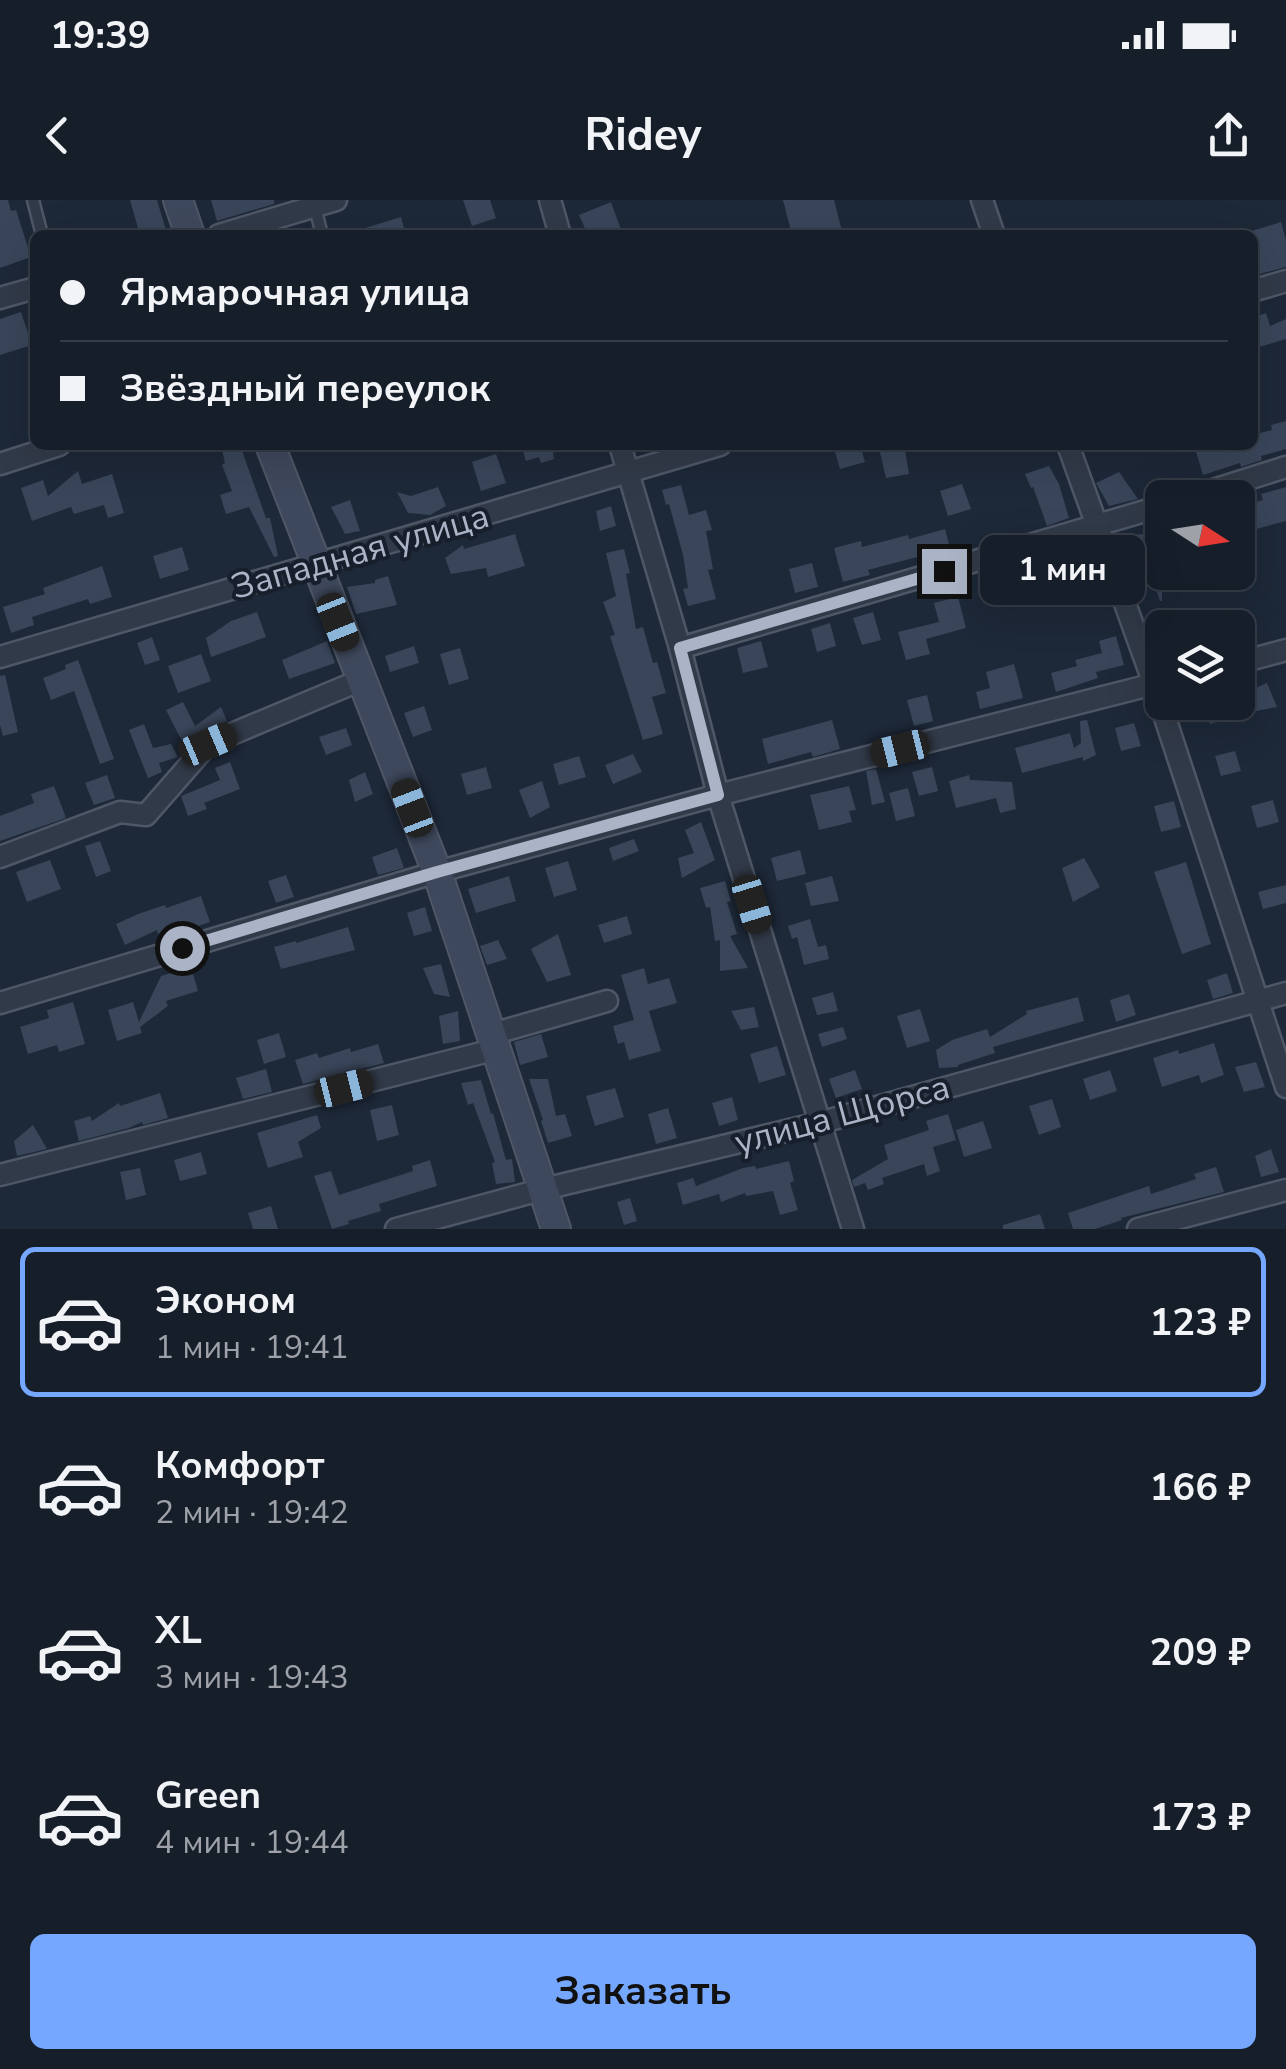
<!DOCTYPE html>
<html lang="ru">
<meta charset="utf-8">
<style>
body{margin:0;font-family:"Nunito Sans",sans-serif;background:#232b36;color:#f1f3f6;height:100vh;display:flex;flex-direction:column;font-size:38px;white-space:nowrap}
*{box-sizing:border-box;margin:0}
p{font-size:32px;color:#9ea2a8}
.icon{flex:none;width:55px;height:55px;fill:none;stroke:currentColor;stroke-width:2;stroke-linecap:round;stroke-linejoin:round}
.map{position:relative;height:1029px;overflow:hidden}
.panel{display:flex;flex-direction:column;background:#161e2a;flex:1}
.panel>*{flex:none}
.guide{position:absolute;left:30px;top:30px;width:1228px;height:220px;border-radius:15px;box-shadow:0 10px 40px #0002,0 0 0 2px #353c47;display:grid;align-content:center;height:220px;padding:0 30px;background:#161e2a}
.needle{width:65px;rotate:102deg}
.buttons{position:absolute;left:1145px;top:280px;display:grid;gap:20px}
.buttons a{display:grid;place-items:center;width:110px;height:110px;border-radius:15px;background:#161e2a;box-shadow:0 10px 40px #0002,0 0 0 2px #353c47;font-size:50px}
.end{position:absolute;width:45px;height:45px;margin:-22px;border:12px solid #aab4c6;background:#111;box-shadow:0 0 0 5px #111}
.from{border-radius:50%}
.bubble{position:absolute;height:70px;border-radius:15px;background:#161e2a;box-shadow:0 10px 40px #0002,0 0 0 2px #353c47;font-size:32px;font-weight:700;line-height:70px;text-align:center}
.car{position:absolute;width:30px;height:60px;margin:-30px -15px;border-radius:12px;box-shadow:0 0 8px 2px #0007;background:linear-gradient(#222 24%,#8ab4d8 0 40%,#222 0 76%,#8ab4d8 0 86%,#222 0)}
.guide b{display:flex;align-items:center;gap:35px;height:95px;font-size:38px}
.guide b+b{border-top:2px solid #353c47}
.guide i{width:25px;height:25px;background:#f1f3f6}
ul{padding:18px 0 0;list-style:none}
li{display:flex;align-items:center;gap:30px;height:150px;margin:0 20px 15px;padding:0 10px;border:5px solid transparent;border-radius:15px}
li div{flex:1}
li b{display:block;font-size:38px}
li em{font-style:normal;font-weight:700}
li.selected{border-color:#76a7ff}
li>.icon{width:90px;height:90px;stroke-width:1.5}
.action{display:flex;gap:20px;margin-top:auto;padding:20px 30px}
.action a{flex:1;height:115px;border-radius:15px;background:#76a7ff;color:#111;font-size:40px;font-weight:700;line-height:115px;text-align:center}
.status{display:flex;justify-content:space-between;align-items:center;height:70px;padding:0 50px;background:#161e2a;direction:ltr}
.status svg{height:28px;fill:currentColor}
header{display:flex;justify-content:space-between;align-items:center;height:130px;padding:0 30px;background:#161e2a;font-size:45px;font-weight:700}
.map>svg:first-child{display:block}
.building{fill:#394559}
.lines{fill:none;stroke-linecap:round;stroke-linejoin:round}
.lane-casing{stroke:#4e5766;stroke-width:15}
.street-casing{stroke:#4e5766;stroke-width:25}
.secondary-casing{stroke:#4e5766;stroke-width:32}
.lane{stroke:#313a48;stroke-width:10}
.street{stroke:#313a48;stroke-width:20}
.secondary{stroke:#3e485c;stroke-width:28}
.route{stroke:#aab4c6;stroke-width:12}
.labels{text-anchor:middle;stroke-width:8;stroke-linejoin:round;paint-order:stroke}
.street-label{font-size:35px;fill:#aab4c6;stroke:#171f2c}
</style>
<div class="status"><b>19:39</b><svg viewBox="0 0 49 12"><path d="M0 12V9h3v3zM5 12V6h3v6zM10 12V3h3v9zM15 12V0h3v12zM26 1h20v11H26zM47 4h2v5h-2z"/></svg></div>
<header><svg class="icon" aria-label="back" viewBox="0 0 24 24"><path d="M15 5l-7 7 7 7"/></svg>Ridey<svg class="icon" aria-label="share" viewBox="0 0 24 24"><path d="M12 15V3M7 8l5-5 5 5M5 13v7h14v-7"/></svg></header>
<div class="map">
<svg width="1286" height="1029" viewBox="0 0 1286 1029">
<rect width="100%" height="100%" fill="#1d2838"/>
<g class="building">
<path d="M 0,0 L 8,0 L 11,11 L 16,10 L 31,57 L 0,68 Z"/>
<path d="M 130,0 L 157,0 L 166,30 L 150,35 L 140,35 Z"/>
<path d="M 211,0 L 274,0 L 274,4 L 217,21 Z"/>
<path d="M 463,0 L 490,0 L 496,18 L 472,26 Z"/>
<path d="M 783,0 L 834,0 L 843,35 L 792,35 Z"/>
<path d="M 611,2 L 623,35 L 588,35 L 579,15 Z"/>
<path d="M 401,17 L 406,35 L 353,35 L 352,32 Z"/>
<path d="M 1281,22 L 1286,40 L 1286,67 L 1252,76 L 1252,31 Z"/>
<path d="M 21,112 L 32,145 L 0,155 L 0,119 Z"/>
<path d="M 1266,113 L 1270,126 L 1286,119 L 1286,139 L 1259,147 L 1252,118 Z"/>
<path d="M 1286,221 L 1286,249 L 1261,256 L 1262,260 L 1241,267 L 1240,263 L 1203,275 L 1194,245 L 1252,245 L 1252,235 L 1272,230 L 1271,225 Z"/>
<path d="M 221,245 L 240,245 L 266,318 L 270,318 L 278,356 L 274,357 L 249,307 L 226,314 L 220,295 L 232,291 L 222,265 L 225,263 Z"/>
<path d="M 521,245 L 568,245 L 568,248 L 553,253 L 554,259 L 541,263 L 539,257 L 526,261 Z"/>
<path d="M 833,245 L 860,245 L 865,262 L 840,269 Z"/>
<path d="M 889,245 L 904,245 L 909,274 L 886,278 L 879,248 Z"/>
<path d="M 496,254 L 506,283 L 481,291 L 472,262 Z"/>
<path d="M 1049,266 L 1059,284 L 1069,318 L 1047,326 L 1033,287 L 1031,288 L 1025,274 Z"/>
<path d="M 78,271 L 82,284 L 112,274 L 124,313 L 108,318 L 104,305 L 74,314 L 71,307 L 32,321 L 21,288 L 43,280 L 48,296 Z"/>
<path d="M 1119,272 L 1138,299 L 1109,306 L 1096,283 Z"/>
<path d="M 962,284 L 971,309 L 948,316 L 940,291 Z"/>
<path d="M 681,285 L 689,315 L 706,310 L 712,330 L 706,331 L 713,369 L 708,370 L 716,399 L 688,406 L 683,389 L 688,388 L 683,355 L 669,304 L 666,305 L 662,290 Z"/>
<path d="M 438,287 L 446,306 L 430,315 L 408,313 L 397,292 L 411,296 Z"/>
<path d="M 1286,287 L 1286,321 L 1238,334 L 1238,307 L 1263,300 L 1261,294 Z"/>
<path d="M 350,300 L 360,331 L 345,334 L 331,307 Z"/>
<path d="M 611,306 L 616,326 L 600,331 L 596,311 Z"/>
<path d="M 945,329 L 951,352 L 926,359 L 925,355 L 868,370 L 870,375 L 843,382 L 834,348 L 861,341 L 862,347 L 908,335 L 909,339 Z"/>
<path d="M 1162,333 L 1162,340 L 1130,350 L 1128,335 Z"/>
<path d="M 515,334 L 525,366 L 488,377 L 486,368 L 451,374 L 445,358 L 463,345 L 464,349 Z"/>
<path d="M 1083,344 L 1089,365 L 1057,374 L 1052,353 Z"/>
<path d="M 182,347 L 189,370 L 160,379 L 153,356 Z"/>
<path d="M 624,349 L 630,373 L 626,374 L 636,429 L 643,427 L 653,463 L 657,462 L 666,493 L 652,497 L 663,534 L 643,540 L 610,436 L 615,435 L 603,402 L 616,396 L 606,353 Z"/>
<path d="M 1162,359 L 1162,401 L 1160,401 L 1148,364 Z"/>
<path d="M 812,363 L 818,387 L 795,393 L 789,369 Z"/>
<path d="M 102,366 L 112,397 L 90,404 L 88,399 L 32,417 L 34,425 L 11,433 L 3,407 L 45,394 L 43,388 Z"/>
<path d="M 388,376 L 397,405 L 356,414 L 347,387 L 375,383 L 375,380 Z"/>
<path d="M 958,397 L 966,428 L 926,439 L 930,454 L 906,460 L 898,432 L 939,422 L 934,403 Z"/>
<path d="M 257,412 L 266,437 L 211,457 L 206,438 L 231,421 Z"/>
<path d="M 873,412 L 881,440 L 862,445 L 853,418 Z"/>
<path d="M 1239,412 L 1244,428 L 1199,428 L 1199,424 Z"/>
<path d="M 830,423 L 836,446 L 817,452 L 811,429 Z"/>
<path d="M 1116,436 L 1124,465 L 1096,472 L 1098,478 L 1056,492 L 1051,473 L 1077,466 L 1075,460 L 1102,453 L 1099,441 Z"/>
<path d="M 152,437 L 160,460 L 145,465 L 137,443 Z"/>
<path d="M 327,441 L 335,463 L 289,479 L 282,460 Z"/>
<path d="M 761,441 L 768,467 L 743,473 L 737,448 Z"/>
<path d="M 414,446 L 419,463 L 390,472 L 385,456 Z"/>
<path d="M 460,448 L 469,479 L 449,485 L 440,454 Z"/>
<path d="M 201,454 L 211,481 L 178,493 L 168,466 Z"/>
<path d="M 78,460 L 114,559 L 100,564 L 74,491 L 51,500 L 43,478 L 66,469 L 65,465 Z"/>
<path d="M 1014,464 L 1023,498 L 980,509 L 976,492 L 990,488 L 986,472 Z"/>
<path d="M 5,475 L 18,532 L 3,536 L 0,525 L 0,476 Z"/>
<path d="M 1267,483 L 1277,507 L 1235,515 L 1235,516 L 1210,524 L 1204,502 L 1256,502 L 1251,490 Z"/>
<path d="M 927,495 L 933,521 L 914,526 L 907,500 Z"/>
<path d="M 183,502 L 195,526 L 221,507 L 227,521 L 202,532 L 185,547 L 166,510 Z"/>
<path d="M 424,506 L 432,530 L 413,537 L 404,513 Z"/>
<path d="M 832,520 L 840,549 L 813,557 L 811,552 L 768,564 L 762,539 Z"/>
<path d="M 1087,520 L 1096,555 L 1083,561 L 1083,557 L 1022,573 L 1015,548 L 1070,533 L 1074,548 L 1081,543 L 1080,521 Z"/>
<path d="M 1134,523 L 1141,546 L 1121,551 L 1115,528 Z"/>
<path d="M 144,524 L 153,548 L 171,544 L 178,557 L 159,563 L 162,572 L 148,578 L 129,530 Z"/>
<path d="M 346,528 L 352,545 L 326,555 L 319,537 Z"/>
<path d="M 1235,551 L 1241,571 L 1221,576 L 1215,556 Z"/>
<path d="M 633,554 L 642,572 L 613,584 L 605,565 Z"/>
<path d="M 579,556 L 586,577 L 559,585 L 553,564 Z"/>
<path d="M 230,562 L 240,589 L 204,603 L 207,609 L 188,616 L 181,596 L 220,580 L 215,568 Z"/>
<path d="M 486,567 L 492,588 L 467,595 L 461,574 Z"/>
<path d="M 932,567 L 938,591 L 919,596 L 912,572 Z"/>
<path d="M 876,569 L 885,602 L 872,605 L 866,571 Z"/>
<path d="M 365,572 L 373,594 L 355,602 L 349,580 Z"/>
<path d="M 107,575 L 115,598 L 94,605 L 85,583 Z"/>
<path d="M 969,575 L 970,580 L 1012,582 L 1016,609 L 1000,613 L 996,598 L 956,608 L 949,581 Z"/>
<path d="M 542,581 L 550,607 L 530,618 L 519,590 Z"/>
<path d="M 54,586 L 66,618 L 0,641 L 0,616 L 34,603 L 31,594 Z"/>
<path d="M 849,586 L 856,610 L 849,611 L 852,622 L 819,630 L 810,595 Z"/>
<path d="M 908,588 L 915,616 L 896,621 L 889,593 Z"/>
<path d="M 1273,600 L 1279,622 L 1257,628 L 1251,606 Z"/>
<path d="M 1174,601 L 1181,627 L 1161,632 L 1154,606 Z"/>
<path d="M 701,622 L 715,660 L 682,678 L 678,658 L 694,653 L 685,630 Z"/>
<path d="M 634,639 L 639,651 L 613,661 L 609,648 Z"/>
<path d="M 100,641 L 111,671 L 96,677 L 85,646 Z"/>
<path d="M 397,648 L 404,668 L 378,675 L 372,657 Z"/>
<path d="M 800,650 L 806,674 L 777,681 L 771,658 Z"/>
<path d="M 1084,658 L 1100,687 L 1073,702 L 1062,668 Z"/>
<path d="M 50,660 L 61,689 L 27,702 L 16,672 Z"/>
<path d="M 568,661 L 577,690 L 554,697 L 545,668 Z"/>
<path d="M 1186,662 L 1211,744 L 1182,754 L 1154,672 Z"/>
<path d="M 286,675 L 294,697 L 276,703 L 268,681 Z"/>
<path d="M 509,676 L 516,701 L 476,713 L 468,689 Z"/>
<path d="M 832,676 L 839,701 L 811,706 L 805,683 Z"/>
<path d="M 725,681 L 731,701 L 727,702 L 737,734 L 730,736 L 748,768 L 720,771 L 720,740 L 715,741 L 710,707 L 706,708 L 700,688 Z"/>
<path d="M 1286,685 L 1286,703 L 1263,709 L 1258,692 Z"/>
<path d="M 201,696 L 210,722 L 187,730 L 186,725 L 158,734 L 157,730 L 125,745 L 116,724 L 138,714 L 165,705 L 166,708 Z"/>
<path d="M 425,707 L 432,731 L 414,736 L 407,713 Z"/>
<path d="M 627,716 L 632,734 L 604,743 L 598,725 Z"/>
<path d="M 810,719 L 818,747 L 826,745 L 829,759 L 804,765 L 797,737 L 792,739 L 788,726 Z"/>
<path d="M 348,727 L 355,750 L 281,769 L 274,747 L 296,741 L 296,743 Z"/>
<path d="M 558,734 L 571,775 L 547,782 L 531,749 Z"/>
<path d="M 498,740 L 507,759 L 487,765 L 480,746 Z"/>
<path d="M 441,764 L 450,797 L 434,794 L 423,768 Z"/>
<path d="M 191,767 L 198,791 L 166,801 L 168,806 L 140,827 L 142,833 L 117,841 L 108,810 L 133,802 L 139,822 L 161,776 Z"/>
<path d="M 644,768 L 648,784 L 669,778 L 677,803 L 649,811 L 661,851 L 629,860 L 624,842 L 618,844 L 613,826 L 634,820 L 621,775 Z"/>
<path d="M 1227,773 L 1233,793 L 1213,799 L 1207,780 Z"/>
<path d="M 833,792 L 838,811 L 817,815 L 812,798 Z"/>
<path d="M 1129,794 L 1136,815 L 1116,822 L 1110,800 Z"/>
<path d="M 1078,797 L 1084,821 L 993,847 L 995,853 L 958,865 L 958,867 L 939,868 L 936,850 L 952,840 L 987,829 L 990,837 L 1027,814 L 1026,811 Z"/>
<path d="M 73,802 L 85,844 L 59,852 L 57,845 L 28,854 L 20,827 L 49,818 L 47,810 Z"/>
<path d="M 754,807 L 759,827 L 741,830 L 731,811 Z"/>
<path d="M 920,809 L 930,841 L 907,848 L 897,816 Z"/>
<path d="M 458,811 L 460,841 L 443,844 L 439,816 Z"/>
<path d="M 843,827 L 847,839 L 822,847 L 818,834 Z"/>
<path d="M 279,833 L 286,857 L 264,864 L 257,840 Z"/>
<path d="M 541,834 L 548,857 L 520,865 L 514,842 Z"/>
<path d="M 1214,843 L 1224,875 L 1201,883 L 1199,875 L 1162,887 L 1153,858 L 1178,850 L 1179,854 Z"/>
<path d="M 378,844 L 384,863 L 303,884 L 295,860 L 317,853 L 319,858 L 350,848 L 351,852 Z"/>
<path d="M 777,846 L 786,875 L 759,883 L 750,854 Z"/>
<path d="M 1256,862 L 1265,887 L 1244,892 L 1235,867 Z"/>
<path d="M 266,869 L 272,892 L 243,899 L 236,878 Z"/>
<path d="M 855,870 L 862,889 L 836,898 L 829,879 Z"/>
<path d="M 1110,870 L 1117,891 L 1090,900 L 1083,879 Z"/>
<path d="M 529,879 L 548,879 L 556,916 L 565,914 L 572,936 L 548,943 L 541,921 L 543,920 Z"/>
<path d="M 481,880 L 491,914 L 493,913 L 506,960 L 512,959 L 515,982 L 496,984 L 492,963 L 495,962 L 473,903 L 468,905 L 461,883 Z"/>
<path d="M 615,888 L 624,917 L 595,926 L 586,896 Z"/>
<path d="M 160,893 L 168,918 L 143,925 L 142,922 L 129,928 L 79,941 L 74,921 L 90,916 L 92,921 L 119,903 L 120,906 Z"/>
<path d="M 732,897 L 738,920 L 719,926 L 712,903 Z"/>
<path d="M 1052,899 L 1061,927 L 1039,935 L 1029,906 Z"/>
<path d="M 392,905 L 399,935 L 377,941 L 370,910 Z"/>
<path d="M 668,908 L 677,938 L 656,944 L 648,914 Z"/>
<path d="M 948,914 L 956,940 L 933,947 L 940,971 L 927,976 L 924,964 L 882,978 L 884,984 L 868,990 L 865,983 L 854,987 L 852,980 L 888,959 L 884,945 L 929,930 L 926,921 Z"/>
<path d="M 317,915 L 321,928 L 298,942 L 303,957 L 268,968 L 257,933 Z"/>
<path d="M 983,921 L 992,948 L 964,957 L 956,930 Z"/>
<path d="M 33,925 L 47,949 L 17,956 L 14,941 Z"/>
<path d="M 1271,949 L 1279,972 L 1261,977 L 1255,956 Z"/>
<path d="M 201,952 L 207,974 L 180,981 L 174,960 Z"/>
<path d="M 430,960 L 437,986 L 379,1004 L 381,1011 L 348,1021 L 349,1024 L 332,1029 L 314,976 L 331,971 L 339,995 L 413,971 L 412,966 Z"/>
<path d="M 789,961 L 794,981 L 790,983 L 798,1010 L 780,1015 L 773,991 L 746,996 L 745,993 L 721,1002 L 719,994 L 683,1005 L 677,983 L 693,978 L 696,986 L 743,968 L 755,966 L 756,969 Z"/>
<path d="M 1216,967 L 1224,992 L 1121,1018 L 1122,1020 L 1095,1029 L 1073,1029 L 1068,1013 L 1149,986 L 1151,994 L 1196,979 L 1194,974 Z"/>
<path d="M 140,968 L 146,995 L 126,1000 L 120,972 Z"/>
<path d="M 630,998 L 637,1021 L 624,1025 L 617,1002 Z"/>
<path d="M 271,1006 L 278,1029 L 253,1029 L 248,1013 Z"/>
<path d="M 1040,1014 L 1045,1029 L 1003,1029 L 1003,1025 Z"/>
</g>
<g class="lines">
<defs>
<g id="lane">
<path d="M 33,0 L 42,35"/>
<path d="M 315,7 L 322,35"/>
</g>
<g id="street">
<path d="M 550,0 L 560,35"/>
<path d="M 982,0 L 994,35"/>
<path d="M 219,35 L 336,0"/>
<path d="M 1252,91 L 1286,81"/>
<path d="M 0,98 L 35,88"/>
<path d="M 620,245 L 680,448 L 718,595 L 853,1029"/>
<path d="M 1068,245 L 1154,484 L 1286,887"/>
<path d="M 0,264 L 59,245"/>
<path d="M 1188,298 L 1286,267"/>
<path d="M 680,448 L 1162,306"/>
<path d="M 0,457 L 720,245"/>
<path d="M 1238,463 L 1286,450"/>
<path d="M 0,657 L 120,612 L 146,615 L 208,544 L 361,480"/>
<path d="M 0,803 L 437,672 L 718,595 L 1162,482"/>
<path d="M 492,834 L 607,801"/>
<path d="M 0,975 L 497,849"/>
<path d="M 396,1029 L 544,989 L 819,923 L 1286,793"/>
<path d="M 1138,1029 L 1286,990"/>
</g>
<g id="secondary">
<path d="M 178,0 L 190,35"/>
<path d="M 270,245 L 437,672 L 556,1029"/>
</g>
</defs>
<use href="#lane" class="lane-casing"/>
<use href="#street" class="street-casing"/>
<use href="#secondary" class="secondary-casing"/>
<use href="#lane" class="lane"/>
<use href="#street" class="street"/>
<use href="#secondary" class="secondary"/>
</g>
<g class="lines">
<path class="route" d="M 182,748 L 437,672 L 718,595 L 680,448 L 944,371"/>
</g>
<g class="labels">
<g class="street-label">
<text transform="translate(360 351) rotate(-16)" y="12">Западная улица</text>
<text transform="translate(842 914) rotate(-15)" y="12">улица Щорса</text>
</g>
</g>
</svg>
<div class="buttons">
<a><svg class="needle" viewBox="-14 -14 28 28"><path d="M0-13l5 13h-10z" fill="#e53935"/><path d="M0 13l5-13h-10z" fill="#9ea2a8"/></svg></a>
<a><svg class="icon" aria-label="layers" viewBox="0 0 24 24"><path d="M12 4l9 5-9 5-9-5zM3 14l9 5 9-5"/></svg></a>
</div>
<i class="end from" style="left:182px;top:748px"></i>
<i class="end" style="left:944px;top:371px"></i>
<div class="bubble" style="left:980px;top:335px;width:165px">1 мин</div>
<i class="car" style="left:338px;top:422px;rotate:158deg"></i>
<i class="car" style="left:208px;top:544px;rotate:67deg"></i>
<i class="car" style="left:900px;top:549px;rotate:256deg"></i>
<i class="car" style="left:412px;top:608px;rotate:339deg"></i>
<i class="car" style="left:752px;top:704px;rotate:163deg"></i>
<i class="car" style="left:344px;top:888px;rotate:76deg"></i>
<div class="guide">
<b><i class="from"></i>Ярмарочная улица</b>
<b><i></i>Звёздный переулок</b>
</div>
</div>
<section class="panel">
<ul>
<li class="selected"><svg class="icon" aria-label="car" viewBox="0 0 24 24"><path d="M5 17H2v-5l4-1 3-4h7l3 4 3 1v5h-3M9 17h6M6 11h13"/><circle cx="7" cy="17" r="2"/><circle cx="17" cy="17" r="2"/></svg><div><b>Эконом</b><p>1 мин · 19:41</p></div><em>123 ₽</em></li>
<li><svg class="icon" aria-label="car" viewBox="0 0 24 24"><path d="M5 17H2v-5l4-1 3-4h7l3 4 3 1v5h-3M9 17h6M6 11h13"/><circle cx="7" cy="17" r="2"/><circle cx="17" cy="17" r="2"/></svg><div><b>Комфорт</b><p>2 мин · 19:42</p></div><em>166 ₽</em></li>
<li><svg class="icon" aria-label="car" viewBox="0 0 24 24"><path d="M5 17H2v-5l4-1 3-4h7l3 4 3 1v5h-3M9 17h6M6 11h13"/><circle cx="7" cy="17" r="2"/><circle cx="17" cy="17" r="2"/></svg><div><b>XL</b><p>3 мин · 19:43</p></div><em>209 ₽</em></li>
<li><svg class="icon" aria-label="car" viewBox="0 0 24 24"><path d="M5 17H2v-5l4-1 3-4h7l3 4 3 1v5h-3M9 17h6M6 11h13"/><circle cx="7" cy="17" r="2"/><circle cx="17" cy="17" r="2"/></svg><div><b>Green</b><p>4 мин · 19:44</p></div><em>173 ₽</em></li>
</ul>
<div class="action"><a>Заказать</a></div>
</section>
